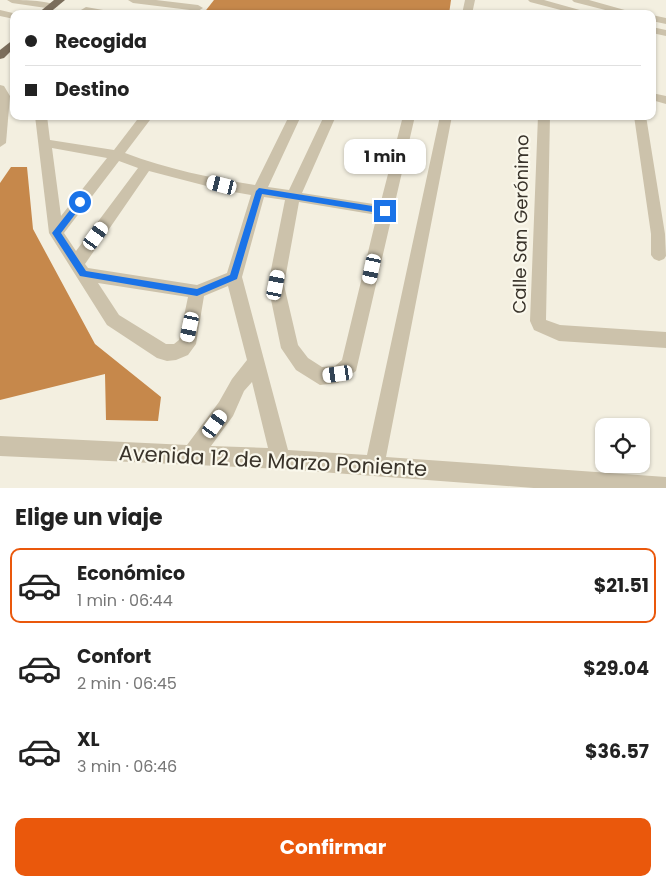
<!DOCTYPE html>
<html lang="es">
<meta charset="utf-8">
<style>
body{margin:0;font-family:Poppins,sans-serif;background:#f2f2f2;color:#222;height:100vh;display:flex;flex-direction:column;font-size:19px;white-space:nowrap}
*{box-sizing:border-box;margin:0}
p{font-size:16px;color:#767676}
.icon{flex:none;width:28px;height:28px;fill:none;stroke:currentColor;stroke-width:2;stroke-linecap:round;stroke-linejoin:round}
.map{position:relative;height:488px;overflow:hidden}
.details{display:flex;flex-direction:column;background:#fff;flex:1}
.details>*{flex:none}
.hud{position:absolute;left:10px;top:10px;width:646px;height:110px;border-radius:10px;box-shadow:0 1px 4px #0004;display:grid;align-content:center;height:110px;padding:0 15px;background:#fff}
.buttons{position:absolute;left:595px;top:418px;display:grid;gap:10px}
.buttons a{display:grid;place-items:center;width:55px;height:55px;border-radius:10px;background:#fff;box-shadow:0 1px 4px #0004;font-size:25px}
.end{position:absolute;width:22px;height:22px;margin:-11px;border:6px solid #1a73e8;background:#fff;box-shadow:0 0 0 2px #fff}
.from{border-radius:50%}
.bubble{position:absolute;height:35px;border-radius:10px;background:#fff;box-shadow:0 1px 4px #0004;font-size:16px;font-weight:700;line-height:35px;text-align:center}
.car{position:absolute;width:15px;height:30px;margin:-15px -8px;border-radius:6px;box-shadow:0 0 4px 1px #0007;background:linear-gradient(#fff 24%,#345 0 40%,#fff 0 76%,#345 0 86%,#fff 0)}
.hud b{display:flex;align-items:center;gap:18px;height:48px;font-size:19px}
.hud b+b{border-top:1px solid #e0e0e0}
.hud i{width:12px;height:12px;background:#222}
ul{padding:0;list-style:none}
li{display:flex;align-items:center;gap:15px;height:75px;margin:0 10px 8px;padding:0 5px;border:2px solid transparent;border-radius:10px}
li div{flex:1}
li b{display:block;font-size:19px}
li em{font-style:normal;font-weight:700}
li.active{border-color:#ea580c}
li>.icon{width:45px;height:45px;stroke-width:1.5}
h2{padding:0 15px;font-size:22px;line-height:60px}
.cta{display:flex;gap:10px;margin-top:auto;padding:10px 15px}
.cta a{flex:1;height:58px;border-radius:10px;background:#ea580c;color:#fff;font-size:20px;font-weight:700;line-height:58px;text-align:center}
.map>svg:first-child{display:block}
.building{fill:#c6884b}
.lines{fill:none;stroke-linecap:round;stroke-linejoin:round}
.minor{fill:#ccc2ab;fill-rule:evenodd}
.major{fill:#7b6e5c;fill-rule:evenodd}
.route{fill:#1a73e8}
.labels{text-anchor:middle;stroke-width:4.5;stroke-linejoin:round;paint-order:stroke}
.street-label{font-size:18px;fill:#39332a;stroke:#faf8ec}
.near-street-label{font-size:21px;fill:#39332a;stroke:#faf8ec}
</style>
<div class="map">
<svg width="666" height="489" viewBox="0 0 666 489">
<rect width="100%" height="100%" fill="#f3efe0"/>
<g class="building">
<path d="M 214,0 L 451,0 L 449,14 L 203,14 Z"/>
<path d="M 11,167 L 27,167 L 33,229 L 95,344 L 161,397 L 158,421 L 106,420 L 105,374 L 0,400 L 0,183 Z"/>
</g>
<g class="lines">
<g class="minor">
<path d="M 7,0 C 22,0 46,0 58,6 L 53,9 L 12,3 Z"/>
<path d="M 128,0 L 156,0 L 198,5 L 203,8 L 198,11 L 133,3 Z"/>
<path d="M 465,0 L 475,0 L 472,14 L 462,14 Z"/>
<path d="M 528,0 L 544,0 L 594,14 L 576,14 L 530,2 Z"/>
<path d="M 572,0 L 589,0 L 639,14 L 621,14 L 574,2 Z"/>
<path d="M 86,7 L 109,11 L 114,14 L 83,12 L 81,10 Z"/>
<path d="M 0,10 L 17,14 L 14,14 L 14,19 L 0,16 Z"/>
<path d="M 652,15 L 666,18 L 666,24 L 652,21 Z"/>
<path d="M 652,27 L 666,30 L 666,36 L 652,33 Z"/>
<path d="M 0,85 L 4,86 L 10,96 L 6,143 L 0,147 Z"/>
<path d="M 652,93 L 666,96 L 666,104 L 652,100 Z"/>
<path d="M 35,116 L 47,116 L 50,140 L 114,150 L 140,116 L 153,116 L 125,153 C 167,169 211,178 255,185 L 289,116 L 301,116 L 268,187 L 289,190 L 324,116 L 336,116 L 302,193 L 380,205 L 403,116 L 415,116 L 356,371 L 338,383 L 320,385 L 296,370 L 281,348 L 268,285 L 285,200 L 264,197 L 242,277 L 288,450 L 367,455 L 440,116 L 452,116 L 386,457 L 666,477 L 666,489 L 547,489 L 281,469 L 0,456 L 0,436 L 187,445 L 219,402 L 232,379 L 247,360 L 228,286 L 204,296 L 196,344 L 188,355 L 176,360 L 167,361 L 157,358 L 107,325 L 49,233 ZM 52,148 L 107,158 L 61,216 ZM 119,161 L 138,168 L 76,251 L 64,233 ZM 149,171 L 222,190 L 251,195 L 227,273 L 197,285 L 88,268 L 85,264 ZM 299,202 L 377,215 L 342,360 L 335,366 L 322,367 L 308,358 L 298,345 L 284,285 ZM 98,283 L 188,297 L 179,340 L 174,344 L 166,344 L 119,315 ZM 252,382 L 268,448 L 211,446 L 233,416 L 244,391 Z"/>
<path d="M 538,116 L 550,116 L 546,320 L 560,325 L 666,332 L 666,348 L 559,341 L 534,330 L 530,321 Z"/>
<path d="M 634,116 L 646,116 L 665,234 L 666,256 L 664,259 L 659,261 L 654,259 L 651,255 L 651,234 Z"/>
</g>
<g class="major">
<path d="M 54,0 L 65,0 L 48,14 L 37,14 Z"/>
<path d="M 14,39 L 14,48 L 4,58 L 0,59 L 0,50 Z"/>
</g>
</g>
<path class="route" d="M 259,188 L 385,208 L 389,211 L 385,214 L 262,194 L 237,279 L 197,296 L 80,276 L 52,233 L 78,200 L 83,200 L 83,204 L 61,233 L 86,271 L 197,289 L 230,275 L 256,191 Z"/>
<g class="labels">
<g class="street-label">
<text transform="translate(521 224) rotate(-89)" y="6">Calle San Gerónimo</text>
</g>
<g class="near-street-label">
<text transform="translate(273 461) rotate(3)" y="7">Avenida 12 de Marzo Poniente</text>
</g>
</g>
</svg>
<div class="buttons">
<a><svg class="icon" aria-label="locate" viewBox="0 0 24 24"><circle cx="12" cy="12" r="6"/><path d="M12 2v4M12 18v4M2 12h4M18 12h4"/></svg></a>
</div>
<i class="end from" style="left:80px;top:202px"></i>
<i class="end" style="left:385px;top:211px"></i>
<div class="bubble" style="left:344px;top:139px;width:82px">1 min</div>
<i class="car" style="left:222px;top:185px;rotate:284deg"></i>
<i class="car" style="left:96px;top:236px;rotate:36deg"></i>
<i class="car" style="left:372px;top:269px;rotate:192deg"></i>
<i class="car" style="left:276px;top:285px;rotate:11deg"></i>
<i class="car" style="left:190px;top:327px;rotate:192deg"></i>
<i class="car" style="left:338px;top:374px;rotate:262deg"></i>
<i class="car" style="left:215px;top:424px;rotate:36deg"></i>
<div class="hud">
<b><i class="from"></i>Recogida</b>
<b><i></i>Destino</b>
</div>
</div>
<section class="details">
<h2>Elige un viaje</h2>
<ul>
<li class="active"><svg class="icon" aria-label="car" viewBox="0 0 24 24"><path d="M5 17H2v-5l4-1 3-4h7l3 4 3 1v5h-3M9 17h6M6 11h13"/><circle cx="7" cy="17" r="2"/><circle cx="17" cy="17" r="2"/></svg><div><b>Económico</b><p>1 min · 06:44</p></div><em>$21.51</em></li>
<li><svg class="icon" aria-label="car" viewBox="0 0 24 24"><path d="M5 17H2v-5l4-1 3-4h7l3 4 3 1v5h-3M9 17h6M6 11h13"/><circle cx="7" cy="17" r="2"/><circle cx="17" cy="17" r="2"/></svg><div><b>Confort</b><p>2 min · 06:45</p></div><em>$29.04</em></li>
<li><svg class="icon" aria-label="car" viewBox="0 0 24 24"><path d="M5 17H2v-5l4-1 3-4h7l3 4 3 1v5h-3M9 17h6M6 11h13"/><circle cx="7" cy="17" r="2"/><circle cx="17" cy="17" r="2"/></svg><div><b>XL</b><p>3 min · 06:46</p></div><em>$36.57</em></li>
</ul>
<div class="cta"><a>Confirmar</a></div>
</section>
